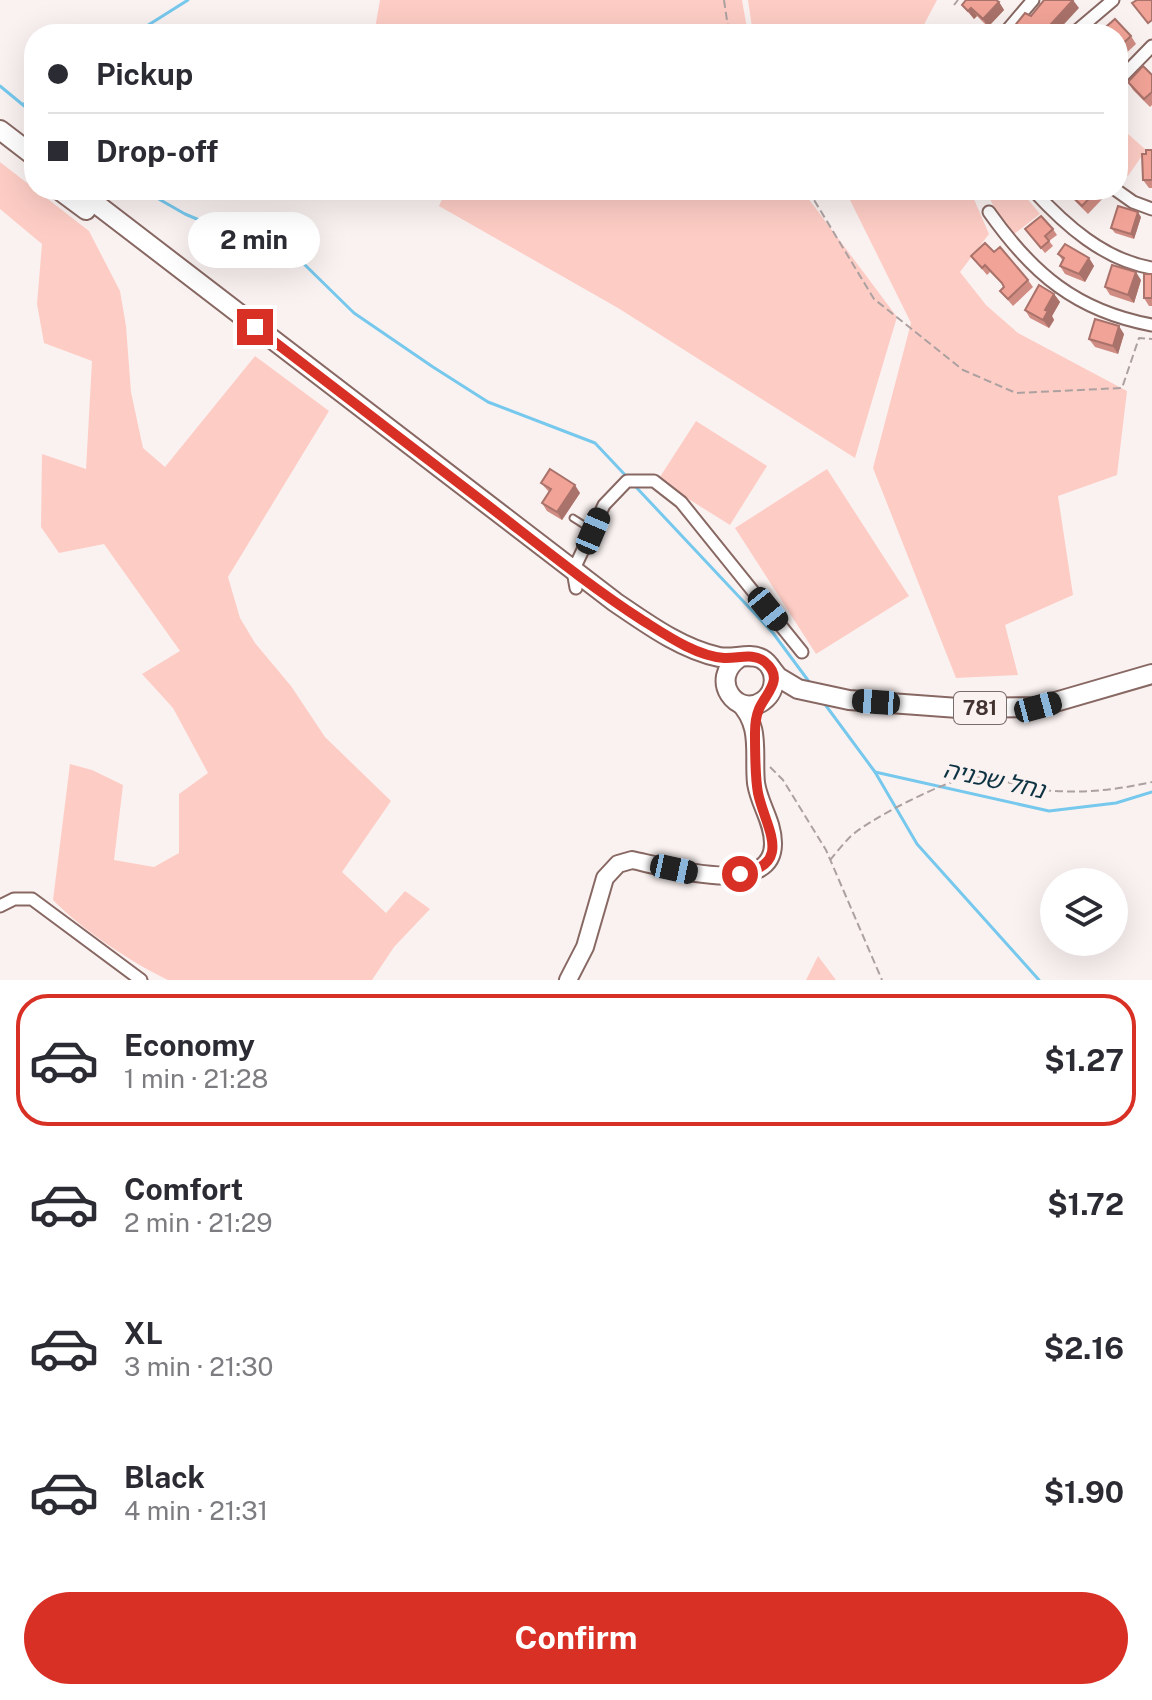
<!DOCTYPE html>
<meta charset="utf-8">
<style>
body{margin:0;font-family:"Public Sans","Noto Sans Hebrew",sans-serif;background:#f7f7f7;color:#2b2b33;height:100vh;display:flex;flex-direction:column;font-size:30px;white-space:nowrap}
*{box-sizing:border-box;margin:0}
p{font-size:26px;color:#7c7c81}
.icon{flex:none;width:44px;height:44px;fill:none;stroke:currentColor;stroke-width:2;stroke-linecap:round;stroke-linejoin:round}
.map{position:relative;height:980px;overflow:hidden}
.side{display:flex;flex-direction:column;background:#fff;flex:1}
.side>*{flex:none}
.guide{position:absolute;left:24px;top:24px;width:1104px;height:176px;border-radius:32px;box-shadow:0 8px 32px #0002;display:grid;align-content:center;height:176px;padding:0 24px;background:#fff}
.fabs{position:absolute;left:1040px;top:868px;display:grid;gap:16px}
.fabs a{display:grid;place-items:center;width:88px;height:88px;border-radius:50%;background:#fff;box-shadow:0 8px 32px #0002;font-size:40px}
.end{position:absolute;width:36px;height:36px;margin:-18px;border:10px solid #d93025;background:#fff;box-shadow:0 0 0 4px #fff}
.from{border-radius:50%}
.bubble{position:absolute;height:56px;border-radius:28px;background:#fff;box-shadow:0 8px 32px #0002;font-size:26px;font-weight:700;line-height:56px;text-align:center}
.car{position:absolute;width:24px;height:48px;margin:-24px -12px;border-radius:10px;box-shadow:0 0 6px 2px #0007;background:linear-gradient(#222 24%,#8ab4d8 0 40%,#222 0 76%,#8ab4d8 0 86%,#222 0)}
.guide b{display:flex;align-items:center;gap:28px;height:76px;font-size:30px}
.guide b+b{border-top:2px solid #e1e1e2}
.guide i{width:20px;height:20px;background:#2b2b33}
ul{padding:14px 0 0;list-style:none}
li{display:flex;align-items:center;gap:24px;height:132px;margin:0 16px 12px;padding:0 8px;border:4px solid transparent;border-radius:32px}
li div{flex:1}
li b{display:block;font-size:30px}
li em{font-style:normal;font-weight:700}
li.selected{border-color:#d93025}
li>.icon{width:72px;height:72px;stroke-width:1.5}
.primary-button{display:flex;gap:16px;margin-top:auto;padding:16px 24px}
.primary-button a{flex:1;height:92px;border-radius:48px;background:#d93025;color:#fff;font-size:32px;font-weight:700;line-height:92px;text-align:center}
.map>svg:first-child{display:block}
.green{fill:#fdcdc5}
.lines{fill:none;stroke-linecap:round;stroke-linejoin:round}
.stream{stroke:#76c8ed;stroke-width:3}
.lane-casing{stroke:#886863;stroke-width:9}
.street-casing{stroke:#886863;stroke-width:15}
.secondary-casing{stroke:#886863;stroke-width:20}
.primary-casing{stroke:#886863;stroke-width:22}
.path{stroke:#aca1a0;stroke-width:2;stroke-dasharray:8 4;stroke-linecap:butt}
.lane{stroke:#fff;stroke-width:5}
.street{stroke:#fff;stroke-width:11}
.secondary{stroke:#fff;stroke-width:16}
.primary{stroke:#fff;stroke-width:18}
.wall{fill:#d08c82}
.shaded-wall{fill:#a9726a}
.building{fill:#f2a397;stroke:#a9726a;stroke-width:2}
.route{stroke:#d93025;stroke-width:10}
.labels{text-anchor:middle;stroke-width:8;stroke-linejoin:round;paint-order:stroke}
.shield{fill:#faf2f1;stroke:#796c6b;stroke-width:2}
.shield-label{font-size:20px;font-weight:bold;fill:#423331}
.water-label{font-size:24px;font-style:italic;fill:#0d3343;stroke:#faf2f1}
</style>
<div class="map">
<svg width="1152" height="980" viewBox="0 0 1152 980">
<rect width="100%" height="100%" fill="#faf2f1"/>
<g class="green">
<path d="M 380,0 L 742,0 L 748,34 L 374,34 Z"/>
<path d="M 748,0 L 937,0 L 919,34 L 753,34 Z"/>
<path d="M 1118,125 L 1146,150 L 1128,176 L 1118,169 Z"/>
<path d="M 0,162 L 89,231 L 120,291 L 126,326 L 131,392 L 143,448 L 165,467 L 255,356 L 329,411 L 228,577 L 240,618 L 255,643 L 291,686 L 325,737 L 391,801 L 342,872 L 386,913 L 405,891 L 430,909 L 394,947 L 372,980 L 168,980 C 132,963 81,929 53,900 L 70,764 L 92,770 L 123,785 L 114,860 L 154,867 L 179,853 L 179,794 L 208,773 L 173,708 L 142,674 L 180,651 L 104,544 L 59,553 L 41,527 L 42,454 L 86,469 L 92,361 L 44,343 L 37,304 L 42,244 L 0,209 Z"/>
<path d="M 446,190 L 802,190 L 897,317 L 855,458 L 618,308 L 439,206 Z"/>
<path d="M 860,190 L 970,190 L 989,234 L 960,272 L 986,305 L 1018,333 L 1127,391 L 1117,475 L 1058,496 L 1073,595 L 1005,625 L 1018,675 L 956,678 L 873,468 L 911,323 L 847,194 Z"/>
<path d="M 985,190 L 1020,190 L 1040,214 L 1014,234 L 999,216 Z"/>
<path d="M 696,421 L 767,466 L 730,525 L 658,480 Z"/>
<path d="M 827,469 L 909,596 L 816,654 L 735,528 Z"/>
<path d="M 818,956 L 836,980 L 806,980 Z"/>
</g>
<g class="lines">
<g class="stream">
<path d="M 134,34 L 188,0"/>
<path d="M 0,86 L 34,114"/>
<path d="M 24,104 L 34,97"/>
<path d="M 143,190 L 185,214 L 304,264 L 354,313 L 433,367 L 488,402 L 595,443 L 627,477"/>
<path d="M 635,486 L 773,633 L 810,683"/>
<path d="M 824,703 L 875,772 L 917,844 L 1039,980"/>
<path d="M 875,772 L 1049,811 L 1116,803 L 1152,792"/>
</g>
<defs>
<path id="lane" d="M 573,518 L 592,530"/>
<g id="street">
<path d="M 1004,34 L 1033,0"/>
<path d="M 1073,34 L 1113,0"/>
<path d="M 1118,81 L 1152,46"/>
<path d="M 1033,190 C 1065,225 1104,260 1152,268"/>
<path d="M 1116,190 L 1133,202 L 1152,209"/>
<path d="M 989,212 C 1032,273 1076,311 1152,325"/>
<path d="M 576,588 L 573,571 L 604,505 L 627,481 L 654,481 L 681,502 L 802,652"/>
<path d="M 0,906 L 14,899 L 32,899 L 141,980"/>
</g>
<path id="secondary" d="M 568,980 L 585,947 L 605,878 L 618,864 L 632,860 C 662,866 774,900 773,843 C 773,821 759,804 756,783 C 753,753 762,726 738,702"/>
<g id="primary">
<path d="M 0,130 L 34,156"/>
<path d="M 59,190 L 86,210"/>
<path d="M 78,190 L 615,602 C 646,623 681,649 719,657 C 733,660 749,652 762,659 C 777,668 778,690 763,701 C 737,719 708,679 739,658"/>
<path d="M 771,668 L 778,677 L 798,689 L 849,700 L 958,708 L 1038,707 L 1152,674"/>
</g>
</defs>
<use href="#lane" class="lane-casing"/>
<use href="#street" class="street-casing"/>
<use href="#secondary" class="secondary-casing"/>
<use href="#primary" class="primary-casing"/>
<g class="path">
<path d="M 724,0 L 729,34"/>
<path d="M 954,5 L 958,0"/>
<path d="M 808,190 L 874,299 L 963,370 L 1016,393 L 1122,388 L 1139,338 L 1152,339"/>
<path d="M 770,767 L 783,780 L 826,850 L 882,980"/>
<path d="M 830,860 C 836,853 843,844 850,837 C 867,820 946,780 970,777 C 990,775 1011,784 1030,788 C 1072,795 1111,791 1152,782"/>
</g>
<use href="#lane" class="lane"/>
<use href="#street" class="street"/>
<use href="#secondary" class="secondary"/>
<use href="#primary" class="primary"/>
</g>
<g class="wall">
<path d="M 999,2 L 1004,10 L 988,27 L 977,16 L 974,19 L 962,5 Z"/>
<path d="M 1118,34 L 1131,36 L 1136,44 L 1118,61 Z"/>
<path d="M 1152,75 L 1152,105 L 1150,107 L 1133,90 L 1128,82 Z"/>
<path d="M 1152,150 L 1152,188 L 1149,188 L 1143,180 L 1146,154 Z"/>
<path d="M 1072,190 L 1104,190 L 1107,194 L 1088,214 L 1075,201 L 1069,193 Z"/>
<path d="M 1141,217 L 1134,239 L 1115,233 L 1111,228 Z"/>
<path d="M 1025,229 L 1053,229 L 1057,235 L 1049,241 L 1053,246 L 1045,253 Z"/>
<path d="M 994,252 L 1028,280 L 1033,287 L 1013,306 L 1000,291 L 1004,286 L 990,272 L 987,275 L 971,256 Z"/>
<path d="M 1058,254 L 1089,258 L 1094,266 L 1085,282 L 1065,274 L 1060,266 L 1063,261 Z"/>
<path d="M 1152,274 L 1152,306 L 1149,306 L 1144,298 Z"/>
<path d="M 1141,280 L 1134,303 L 1110,295 L 1105,287 Z"/>
<path d="M 1054,294 L 1060,302 L 1052,316 L 1054,320 L 1049,328 L 1030,318 L 1025,310 Z"/>
<path d="M 1124,334 L 1118,354 L 1095,347 L 1089,339 Z"/>
<path d="M 541,483 L 580,493 L 562,520 L 547,511 L 542,503 L 549,492 Z"/>
</g>
<g class="shaded-wall">
<path d="M 1073,0 L 1079,8 L 1055,34 L 1042,34 Z"/>
<path d="M 999,2 L 1004,10 L 988,27 L 983,19 Z"/>
<path d="M 971,8 L 977,16 L 974,19 L 968,11 Z"/>
<path d="M 1138,212 L 1141,217 L 1134,239 L 1131,234 Z"/>
<path d="M 1089,258 L 1094,266 L 1085,282 L 1079,274 Z"/>
<path d="M 1136,272 L 1141,280 L 1134,303 L 1128,295 Z"/>
<path d="M 1054,294 L 1060,302 L 1052,316 L 1054,320 L 1049,328 L 1043,320 L 1045,310 Z"/>
<path d="M 1119,326 L 1124,334 L 1118,354 L 1113,346 Z"/>
<path d="M 575,485 L 580,493 L 562,520 L 557,512 Z"/>
</g>
<g class="building">
<path d="M 966,0 L 996,0 L 999,2 L 983,19 L 971,8 L 968,11 L 962,5 Z"/>
<path d="M 1044,0 L 1073,0 L 1042,34 L 1018,34 L 1012,29 L 1025,13 L 1031,16 Z"/>
<path d="M 1137,0 L 1152,0 L 1152,20 L 1148,23 L 1132,3 Z"/>
<path d="M 1115,19 L 1131,36 L 1118,48 L 1118,34 L 1099,33 Z"/>
<path d="M 1143,66 L 1152,75 L 1152,92 L 1144,99 L 1128,82 Z"/>
<path d="M 1146,150 L 1152,150 L 1152,180 L 1143,180 L 1142,154 L 1146,154 Z"/>
<path d="M 1072,190 L 1097,190 L 1082,206 L 1069,193 Z"/>
<path d="M 1118,206 L 1138,212 L 1131,234 L 1111,228 Z"/>
<path d="M 1041,216 L 1053,229 L 1045,236 L 1049,241 L 1041,248 L 1025,229 Z"/>
<path d="M 985,243 L 994,252 L 1000,247 L 1028,280 L 1008,299 L 1000,291 L 1004,287 L 1002,283 L 985,265 L 982,268 L 971,256 Z"/>
<path d="M 1065,244 L 1089,258 L 1079,274 L 1060,266 L 1064,258 L 1058,254 Z"/>
<path d="M 1112,265 L 1136,272 L 1128,295 L 1105,287 Z"/>
<rect x="1144" y="274" width="8" height="24"/>
<path d="M 1039,285 L 1054,294 L 1045,310 L 1048,311 L 1043,320 L 1025,310 Z"/>
<path d="M 1095,319 L 1119,326 L 1113,346 L 1089,339 Z"/>
<path d="M 550,469 L 575,485 L 557,512 L 542,503 L 551,489 L 541,483 Z"/>
</g>
<g class="lines">
<path class="route" d="M 255,327 C 332,386 409,445 486,504 C 538,544 588,585 642,620 C 666,635 696,656 724,658 C 738,659 753,652 765,662 C 785,679 766,693 759,709 C 756,716 755,726 755,733 C 755,750 755,777 758,793 C 765,827 795,864 740,874"/>
</g>
<g class="labels">
<rect class="shield" x="954" y="692" width="52" height="32" rx="6"/>
<g class="shield-label">
<text x="980" y="715">781</text>
</g>
<g class="water-label">
<text transform="translate(994 780) rotate(12)" y="8">נחל שכניה</text>
</g>
</g>
</svg>
<div class="fabs">
<a><svg class="icon" aria-label="layers" viewBox="0 0 24 24"><path d="M12 4l9 5-9 5-9-5zM3 14l9 5 9-5"/></svg></a>
</div>
<i class="end from" style="left:740px;top:874px"></i>
<i class="end" style="left:255px;top:327px"></i>
<div class="bubble" style="left:188px;top:212px;width:132px">2 min</div>
<i class="car" style="left:593px;top:531px;rotate:23deg"></i>
<i class="car" style="left:768px;top:609px;rotate:141deg"></i>
<i class="car" style="left:876px;top:702px;rotate:274deg"></i>
<i class="car" style="left:1038px;top:707px;rotate:75deg"></i>
<i class="car" style="left:674px;top:869px;rotate:102deg"></i>
<div class="guide">
<b><i class="from"></i>Pickup</b>
<b><i></i>Drop-off</b>
</div>
</div>
<section class="side">
<ul>
<li class="selected"><svg class="icon" aria-label="car" viewBox="0 0 24 24"><path d="M5 17H2v-5l4-1 3-4h7l3 4 3 1v5h-3M9 17h6M6 11h13"/><circle cx="7" cy="17" r="2"/><circle cx="17" cy="17" r="2"/></svg><div><b>Economy</b><p>1 min · 21:28</p></div><em>$1.27</em></li>
<li><svg class="icon" aria-label="car" viewBox="0 0 24 24"><path d="M5 17H2v-5l4-1 3-4h7l3 4 3 1v5h-3M9 17h6M6 11h13"/><circle cx="7" cy="17" r="2"/><circle cx="17" cy="17" r="2"/></svg><div><b>Comfort</b><p>2 min · 21:29</p></div><em>$1.72</em></li>
<li><svg class="icon" aria-label="car" viewBox="0 0 24 24"><path d="M5 17H2v-5l4-1 3-4h7l3 4 3 1v5h-3M9 17h6M6 11h13"/><circle cx="7" cy="17" r="2"/><circle cx="17" cy="17" r="2"/></svg><div><b>XL</b><p>3 min · 21:30</p></div><em>$2.16</em></li>
<li><svg class="icon" aria-label="car" viewBox="0 0 24 24"><path d="M5 17H2v-5l4-1 3-4h7l3 4 3 1v5h-3M9 17h6M6 11h13"/><circle cx="7" cy="17" r="2"/><circle cx="17" cy="17" r="2"/></svg><div><b>Black</b><p>4 min · 21:31</p></div><em>$1.90</em></li>
</ul>
<div class="primary-button"><a>Confirm</a></div>
</section>
